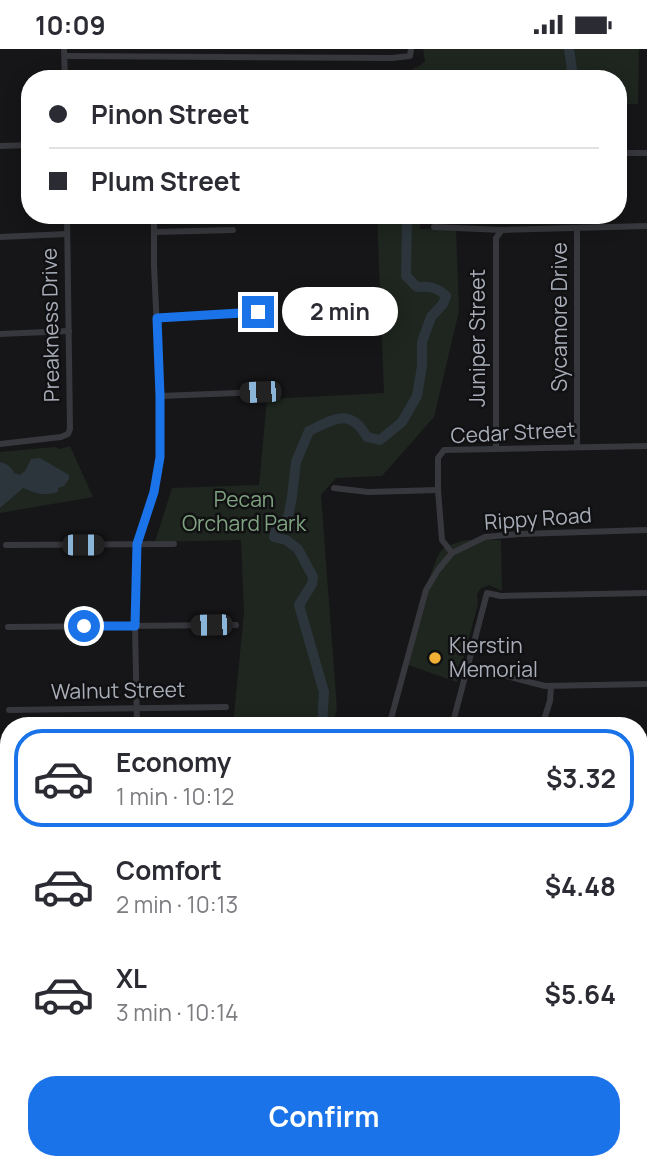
<!DOCTYPE html>
<meta charset="utf-8">
<style>
body{margin:0;font-family:Manrope,sans-serif;background:#f2f2f3;color:#2b2b33;height:100vh;display:flex;flex-direction:column;font-size:26px;white-space:nowrap}
*{box-sizing:border-box;margin:0}
p{font-size:23px;color:#7c7c81}
.icon{flex:none;width:38px;height:38px;fill:none;stroke:currentColor;stroke-width:2;stroke-linecap:round;stroke-linejoin:round}
.map{position:relative;flex:1;overflow:hidden}
.sheet{position:absolute;left:0px;top:668px;width:648px;height:453px;display:flex;flex-direction:column;background:#fff;border-radius:28px 28px 0 0;box-shadow:0 4px 18px #0003}
.sheet>*{flex:none}
.hud{position:absolute;left:21px;top:21px;width:606px;height:154px;border-radius:28px;box-shadow:0 4px 18px #0003;display:grid;align-content:center;height:154px;padding:0 28px;background:#fff}
.end{position:absolute;width:32px;height:32px;margin:-16px;border:9px solid #1a73e8;background:#fff;box-shadow:0 0 0 4px #fff}
.from{border-radius:50%}
.bubble{position:absolute;height:49px;border-radius:24px;background:#fff;box-shadow:0 4px 18px #0003;font-size:23px;font-weight:700;line-height:49px;text-align:center}
.car{position:absolute;width:21px;height:42px;margin:-21px -10px;border-radius:9px;box-shadow:0 0 5px 2px #0007;background:linear-gradient(#222 24%,#8ab4d8 0 40%,#222 0 76%,#8ab4d8 0 86%,#222 0)}
.hud b{display:flex;align-items:center;gap:24px;height:66px;font-size:26px}
.hud b+b{border-top:2px solid #e1e1e2}
.hud i{width:18px;height:18px;background:#2b2b33}
ul{padding:12px 0 0;list-style:none}
li{display:flex;align-items:center;gap:21px;height:98px;margin:0 14px 10px;padding:0 14px;border:4px solid transparent;border-radius:28px}
li div{flex:1}
li b{display:block;font-size:26px}
li em{font-style:normal;font-weight:700}
li.current{border-color:#1a73e8}
li>.icon{width:63px;height:63px;stroke-width:1.5}
.button{display:flex;gap:14px;margin-top:auto;padding:14px 28px}
.button a{flex:1;height:80px;border-radius:28px;background:#1a73e8;color:#fff;font-size:28px;font-weight:700;line-height:80px;text-align:center}
.status{display:flex;justify-content:space-between;align-items:center;height:49px;padding:0 35px;background:#fff;direction:ltr}
.status svg{height:19px;fill:currentColor}
.map>svg:first-child{display:block}
.built{fill:#222225}
.green{fill:#1e261f}
.water{fill:#2c353c}
.lines{fill:none;stroke-linecap:round;stroke-linejoin:round}
.river{stroke:#2c353c;stroke-width:10}
.minor{stroke:#37383d;stroke-width:6}
.tertiary{stroke:#37383d;stroke-width:7}
.secondary{stroke:#45474d;stroke-width:9}
.primary{stroke:#53555c;stroke-width:10}
.route{stroke:#1a73e8;stroke-width:9}
.poi-dot{fill:#f2b134;stroke:#111113;stroke-width:2.5}
.labels{text-anchor:middle;stroke-width:5;stroke-linejoin:round;paint-order:stroke}
.street-label{font-size:21px;fill:#a8adb8;stroke:#111113}
.park-label{font-size:21px;fill:#7fa381;stroke:#111113}
.poi-label{font-size:21px;fill:#a8adb8;stroke:#111113;text-anchor:start}
</style>
<div class="status"><b>10:09</b><svg viewBox="0 0 49 12"><path d="M0 12V9h3v3zM5 12V6h3v6zM10 12V3h3v9zM15 12V0h3v12zM26 1h20v11H26zM47 4h2v5h-2z"/></svg></div>
<div class="map">
<svg width="647" height="1121" viewBox="0 0 647 1121">
<rect width="100%" height="100%" fill="#161618"/>
<g class="built">
<path d="M 639,765 L 647,765 L 647,797 L 639,800 Z"/>
<path d="M 639,936 L 647,942 L 647,1047 L 639,1051 Z"/>
</g>
<g class="green">
<path d="M 423,0 L 639,0 L 638,55 L 618,55 L 618,30 L 413,30 L 413,19 L 418,18 L 425,12 Z"/>
<path d="M 377,166 L 420,166 L 420,180 L 456,179 L 459,262 L 434,368 L 382,427 L 336,429 L 321,446 L 337,660 L 332,677 L 233,677 L 244,563 L 241,491 L 155,493 L 172,439 L 259,436 L 267,350 L 384,344 Z"/>
<path d="M 70,397 L 93,448 L 0,464 L 0,403 L 55,398 L 60,400 Z"/>
<path d="M 468,491 L 501,491 L 502,542 L 489,536 L 480,540 L 477,546 L 478,555 L 457,633 L 408,616 C 413,596 430,513 442,501 C 449,495 459,493 468,491 Z"/>
<path d="M 304,1113 L 512,1113 L 500,1121 L 305,1121 Z"/>
<path d="M 579,1113 L 617,1113 L 622,1121 L 563,1121 Z"/>
</g>
<path class="water" d="M 40,409 L 69,426 L 69,430 L 64,437 L 58,439 L 58,443 C 42,447 38,445 23,439 L 0,459 L 0,413 C 7,415 11,417 14,424 L 20,426 L 25,422 L 31,410 Z"/>
<g class="lines">
<g class="river">
<path d="M 566,30 L 572,20 L 569,0"/>
<path d="M 322,677 L 324,643 L 299,556 L 312,535 L 313,528 L 298,500 L 286,491 L 274,488 L 276,481 L 288,468 L 292,448 L 296,413 L 309,382 C 334,370 350,358 367,388 L 380,391 L 402,373 L 417,347 L 422,317 L 422,293 L 431,268 L 443,255 L 446,247 C 437,238 429,237 417,238 L 406,227 L 407,166"/>
<path d="M 325,1113 L 331,1121"/>
</g>
<g class="minor">
<path d="M 64,0 L 65,30"/>
<path d="M 65,7 L 392,9 L 410,7 L 411,0"/>
<path d="M 0,97 L 30,96"/>
<path d="M 618,104 L 647,104"/>
<path d="M 434,178 L 502,181 L 647,177"/>
<path d="M 154,183 L 233,181"/>
<path d="M 0,188 L 67,185"/>
<path d="M 157,269 L 258,263"/>
<path d="M 0,285 L 69,282"/>
<path d="M 160,347 L 260,343"/>
<path d="M 0,395 L 61,388 L 68,385 L 70,380 L 67,166"/>
<path d="M 577,398 L 577,179"/>
<path d="M 496,400 L 496,189 L 502,181"/>
<path d="M 334,439 L 368,443 L 438,441"/>
<path d="M 6,496 L 174,495"/>
<path d="M 452,504 L 442,491 L 438,441 L 438,409 L 444,401 L 647,397"/>
<path d="M 8,578 L 236,576"/>
<path d="M 467,617 L 545,637 L 647,635"/>
<path d="M 9,661 L 226,658"/>
<path d="M 137,677 L 135,577 L 137,495 L 154,442 L 160,408 L 160,347 L 154,216 L 154,166"/>
<path d="M 389,677 L 426,541 L 438,521 L 452,504 L 485,488 L 520,485 L 647,481"/>
<path d="M 452,677 L 487,544 L 501,547 L 647,544"/>
<path d="M 542,677 L 550,652 L 551,637"/>
<path d="M 639,719 L 647,719"/>
<path d="M 639,976 L 647,969"/>
<path d="M 64,1113 L 64,1121"/>
<path d="M 147,1113 L 148,1121"/>
<path d="M 621,1113 L 633,1120"/>
</g>
<g class="tertiary">
<path d="M 0,985 L 2,990 L 0,998"/>
<path d="M 0,1069 L 5,1101 L 5,1121"/>
</g>
<g class="secondary">
<path d="M 639,1064 L 647,1060"/>
<path d="M 639,1077 L 647,1073"/>
<path d="M 523,1121 L 537,1113"/>
<path d="M 543,1121 L 558,1113"/>
</g>
<g class="primary">
<path d="M 639,811 L 647,808"/>
<path d="M 639,825 L 647,822"/>
<path d="M 188,1121 L 195,1113"/>
<path d="M 204,1121 L 212,1113"/>
</g>
</g>
<g class="lines">
<path class="route" d="M 84,577 L 135,577 L 137,495 L 154,443 L 160,408 L 160,347 L 157,269 L 258,263"/>
</g>
<circle class="poi-dot" cx="435" cy="609" r="7"/>
<g class="labels">
<g class="street-label">
<text transform="translate(560 268) rotate(-90)" y="7">Sycamore Drive</text>
<text transform="translate(51 276) rotate(-91)" y="7">Preakness Drive</text>
<text transform="translate(478 289) rotate(-90)" y="7">Juniper Street</text>
<text transform="translate(513 384) rotate(-3)" y="7">Cedar Street</text>
<text transform="translate(538 470) rotate(-4)" y="7">Rippy Road</text>
<text transform="translate(118 642) rotate(-1)" y="7">Walnut Street</text>
</g>
<g class="park-label">
<text x="244" y="458">Pecan<tspan x="244" dy="24">Orchard Park</tspan></text>
</g>
<g class="poi-label">
<text x="449" y="604">Kierstin<tspan x="449" dy="24">Memorial</tspan></text>
</g>
</g>
</svg>
<i class="end from" style="left:84px;top:577px"></i>
<i class="end" style="left:258px;top:263px"></i>
<div class="bubble" style="left:282px;top:238px;width:116px">2 min</div>
<i class="car" style="left:260px;top:343px;rotate:268deg"></i>
<i class="car" style="left:83px;top:496px;rotate:90deg"></i>
<i class="car" style="left:211px;top:576px;rotate:269deg"></i>
<div class="hud">
<b><i class="from"></i>Pinon Street</b>
<b><i></i>Plum Street</b>
</div>
<section class="sheet">
<ul>
<li class="current"><svg class="icon" aria-label="car" viewBox="0 0 24 24"><path d="M5 17H2v-5l4-1 3-4h7l3 4 3 1v5h-3M9 17h6M6 11h13"/><circle cx="7" cy="17" r="2"/><circle cx="17" cy="17" r="2"/></svg><div><b>Economy</b><p>1 min · 10:12</p></div><em>$3.32</em></li>
<li><svg class="icon" aria-label="car" viewBox="0 0 24 24"><path d="M5 17H2v-5l4-1 3-4h7l3 4 3 1v5h-3M9 17h6M6 11h13"/><circle cx="7" cy="17" r="2"/><circle cx="17" cy="17" r="2"/></svg><div><b>Comfort</b><p>2 min · 10:13</p></div><em>$4.48</em></li>
<li><svg class="icon" aria-label="car" viewBox="0 0 24 24"><path d="M5 17H2v-5l4-1 3-4h7l3 4 3 1v5h-3M9 17h6M6 11h13"/><circle cx="7" cy="17" r="2"/><circle cx="17" cy="17" r="2"/></svg><div><b>XL</b><p>3 min · 10:14</p></div><em>$5.64</em></li>
</ul>
<div class="button"><a>Confirm</a></div>
</section>
</div>
